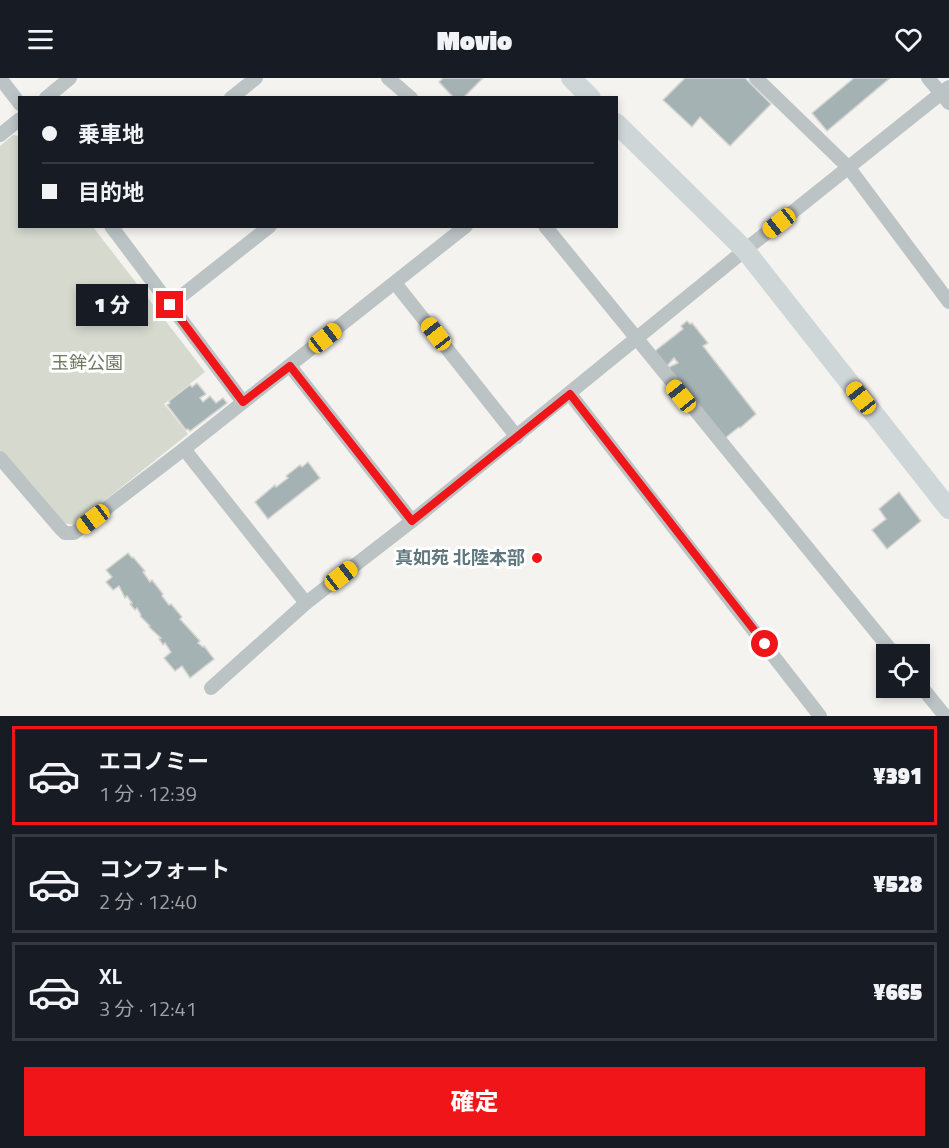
<!DOCTYPE html>
<html lang="ja">
<meta charset="utf-8">
<style>
body{margin:0;font-family:"Titillium Web","Noto Sans JP",sans-serif;background:#242831;color:#f1f3f6;height:100vh;display:flex;flex-direction:column;font-size:22px;white-space:nowrap}
*{box-sizing:border-box;margin:0}
p{font-size:20px;color:#9ea1a6}
.icon{flex:none;width:33px;height:33px;fill:none;stroke:currentColor;stroke-width:2;stroke-linecap:round;stroke-linejoin:round}
.map{position:relative;height:638px;overflow:hidden}
.details{display:flex;flex-direction:column;background:#171b24;flex:1}
.details>*{flex:none}
.top-card{position:absolute;left:18px;top:18px;width:600px;height:132px;border-radius:0px;box-shadow:0 3px 9px #0003;display:grid;align-content:center;height:132px;padding:0 24px;background:#171b24}
.buttons{position:absolute;left:876px;top:566px;display:grid;gap:12px}
.buttons a{display:grid;place-items:center;width:54px;height:54px;border-radius:0px;background:#171b24;box-shadow:0 3px 9px #0003;font-size:30px}
.end{position:absolute;width:27px;height:27px;margin:-14px;border:8px solid #ef1519;background:#fff;box-shadow:0 0 0 3px #fff}
.from{border-radius:50%}
.bubble{position:absolute;height:42px;border-radius:0px;background:#171b24;box-shadow:0 3px 9px #0003;font-size:20px;font-weight:800;line-height:42px;text-align:center}
.car{position:absolute;width:18px;height:36px;margin:-18px -9px;border-radius:8px;box-shadow:0 0 4px 2px #0007;background:linear-gradient(#f5c518 24%,#345 0 40%,#f5c518 0 76%,#345 0 86%,#f5c518 0)}
.top-card b{display:flex;align-items:center;gap:21px;height:57px;font-size:22px}
.top-card b+b{border-top:2px solid #363941}
.top-card i{width:15px;height:15px;background:#f1f3f6}
ul{padding:10px 0 0;list-style:none}
li{display:flex;align-items:center;gap:18px;height:99px;margin:0 12px 9px;padding:0 12px;border:3px solid #363941;border-radius:0px}
li div{flex:1}
li b{display:block;font-size:22px}
li em{font-style:normal;font-weight:800}
li.active{border-color:#ef1519}
li>.icon{width:54px;height:54px;stroke-width:1.5}
.action{display:flex;gap:12px;margin-top:auto;padding:12px 24px}
.action a{flex:1;height:69px;border-radius:0px;background:#ef1519;color:#fff;font-size:24px;font-weight:800;line-height:69px;text-align:center}
header{display:flex;justify-content:space-between;align-items:center;height:78px;padding:0 24px;background:#171b24;font-size:27px;font-weight:800}
.map>svg:first-child{display:block}
.green{fill:#d5d9ce}
.building{fill:#a5b2b4;stroke:#d5d5d2;stroke-width:1.5}
.lines{fill:none;stroke-linecap:round;stroke-linejoin:round}
.street{stroke:#bcc3c5;stroke-width:14}
.secondary{stroke:#ced6d8;stroke-width:20}
.route{stroke:#ef1519;stroke-width:8}
.poi-dot{fill:#ef1519;stroke:#fff;stroke-width:2}
.labels{text-anchor:middle;stroke-width:6;stroke-linejoin:round;paint-order:stroke}
.park-label{font-size:18px;fill:#6c7a60;stroke:#fff}
.poi-label{font-size:18px;font-weight:bold;fill:#5d777d;stroke:#fff;text-anchor:end}
</style>
<header><svg class="icon" aria-label="menu" viewBox="0 0 24 24"><path d="M4 6h16M4 12h16M4 18h16"/></svg>Movio<svg class="icon" aria-label="heart" viewBox="0 0 24 24"><path d="M12 20l-8-8c-3-5 5-10 8-4 3-6 11-1 8 4z"/></svg></header>
<div class="map">
<svg width="949" height="638" viewBox="0 0 949 638">
<rect width="100%" height="100%" fill="#f4f3ef"/>
<path class="green" d="M 13,57 L 19,58 L 20,148 L 93,149 L 205,294 L 164,326 L 188,356 L 74,447 L 63,445 L 0,372 L 0,68 Z"/>
<g class="building">
<path d="M 443,0 L 483,0 L 463,20 L 454,20 L 439,4 Z"/>
<path d="M 685,0 L 745,0 L 771,26 L 730,68 L 700,39 L 692,49 L 663,22 Z"/>
<path d="M 854,0 L 890,0 L 827,53 L 812,35 Z"/>
<path d="M 687,243 L 690,246 L 692,245 L 708,265 L 703,268 L 756,336 L 740,350 L 739,349 L 724,361 L 670,292 L 669,289 L 678,285 L 674,280 L 667,288 L 655,273 L 683,251 L 681,248 Z"/>
<path d="M 197,305 L 206,316 L 200,320 L 203,324 L 210,318 L 216,325 L 223,320 L 227,325 L 190,353 L 188,351 L 186,352 L 167,327 L 170,325 L 169,323 L 190,307 L 192,309 Z"/>
<path d="M 308,384 L 320,400 L 268,441 L 255,424 L 275,407 L 276,409 L 288,400 L 286,398 L 300,387 L 302,389 Z"/>
<path d="M 899,414 L 921,443 L 887,471 L 872,452 L 886,441 L 879,431 Z"/>
<path d="M 128,475 L 132,480 L 133,479 L 145,493 L 143,494 L 150,504 L 152,502 L 163,516 L 162,518 L 169,527 L 171,526 L 182,539 L 180,541 L 200,563 L 198,565 L 203,569 L 204,568 L 214,581 L 190,600 L 182,588 L 175,593 L 164,580 L 171,574 L 165,565 L 163,567 L 159,561 L 161,560 L 149,549 L 150,548 L 140,538 L 141,537 L 137,530 L 135,532 L 130,526 L 132,525 L 127,518 L 125,520 L 119,508 L 113,512 L 106,504 L 112,499 L 106,492 Z"/>
</g>
<g class="lines">
<g class="street">
<path d="M 0,0 L 20,26"/>
<path d="M 388,0 L 411,20"/>
<path d="M 756,0 L 849,90 L 949,224"/>
<path d="M 928,0 L 949,25"/>
<path d="M 46,20 L 70,0"/>
<path d="M 231,20 L 256,0"/>
<path d="M 0,57 L 20,41"/>
<path d="M 111,148 L 243,324"/>
<path d="M 545,148 L 894,576"/>
<path d="M 395,205 L 517,359"/>
<path d="M 170,227 L 270,148"/>
<path d="M 290,288 L 412,443"/>
<path d="M 570,316 L 820,638"/>
<path d="M 184,371 L 466,148"/>
<path d="M 0,380 L 60,450 L 65,455 L 74,455 L 184,371 L 306,525 L 412,443 L 745,172 L 949,9"/>
<path d="M 920,607 L 945,638"/>
<path d="M 211,610 L 306,525"/>
</g>
<g class="secondary">
<path d="M 571,0 L 591,20"/>
<path d="M 616,45 L 745,172 L 949,431"/>
</g>
</g>
<g class="lines">
<path class="route" d="M 170,227 L 243,324 L 290,288 L 412,443 L 570,316 L 765,566"/>
</g>
<circle class="poi-dot" cx="537" cy="480" r="6"/>
<g class="labels">
<g class="park-label">
<text x="87" y="291">玉鉾公園</text>
</g>
<g class="poi-label">
<text x="525" y="486">真如苑 北陸本部</text>
</g>
</g>
</svg>
<div class="buttons">
<a><svg class="icon" aria-label="locate" viewBox="0 0 24 24"><circle cx="12" cy="12" r="6"/><path d="M12 2v4M12 18v4M2 12h4M18 12h4"/></svg></a>
</div>
<i class="end from" style="left:765px;top:566px"></i>
<i class="end" style="left:170px;top:227px"></i>
<div class="bubble" style="left:76px;top:206px;width:72px">1 分</div>
<i class="car" style="left:779px;top:145px;rotate:232deg"></i>
<i class="car" style="left:436px;top:256px;rotate:322deg"></i>
<i class="car" style="left:325px;top:260px;rotate:52deg"></i>
<i class="car" style="left:681px;top:318px;rotate:321deg"></i>
<i class="car" style="left:861px;top:320px;rotate:322deg"></i>
<i class="car" style="left:93px;top:441px;rotate:233deg"></i>
<i class="car" style="left:341px;top:498px;rotate:52deg"></i>
<div class="top-card">
<b><i class="from"></i>乗車地</b>
<b><i></i>目的地</b>
</div>
</div>
<section class="details">
<ul>
<li class="active"><svg class="icon" aria-label="car" viewBox="0 0 24 24"><path d="M5 17H2v-5l4-1 3-4h7l3 4 3 1v5h-3M9 17h6M6 11h13"/><circle cx="7" cy="17" r="2"/><circle cx="17" cy="17" r="2"/></svg><div><b>エコノミー</b><p>1 分 · 12:39</p></div><em>¥391</em></li>
<li><svg class="icon" aria-label="car" viewBox="0 0 24 24"><path d="M5 17H2v-5l4-1 3-4h7l3 4 3 1v5h-3M9 17h6M6 11h13"/><circle cx="7" cy="17" r="2"/><circle cx="17" cy="17" r="2"/></svg><div><b>コンフォート</b><p>2 分 · 12:40</p></div><em>¥528</em></li>
<li><svg class="icon" aria-label="car" viewBox="0 0 24 24"><path d="M5 17H2v-5l4-1 3-4h7l3 4 3 1v5h-3M9 17h6M6 11h13"/><circle cx="7" cy="17" r="2"/><circle cx="17" cy="17" r="2"/></svg><div><b>XL</b><p>3 分 · 12:41</p></div><em>¥665</em></li>
</ul>
<div class="action"><a>確定</a></div>
</section>
